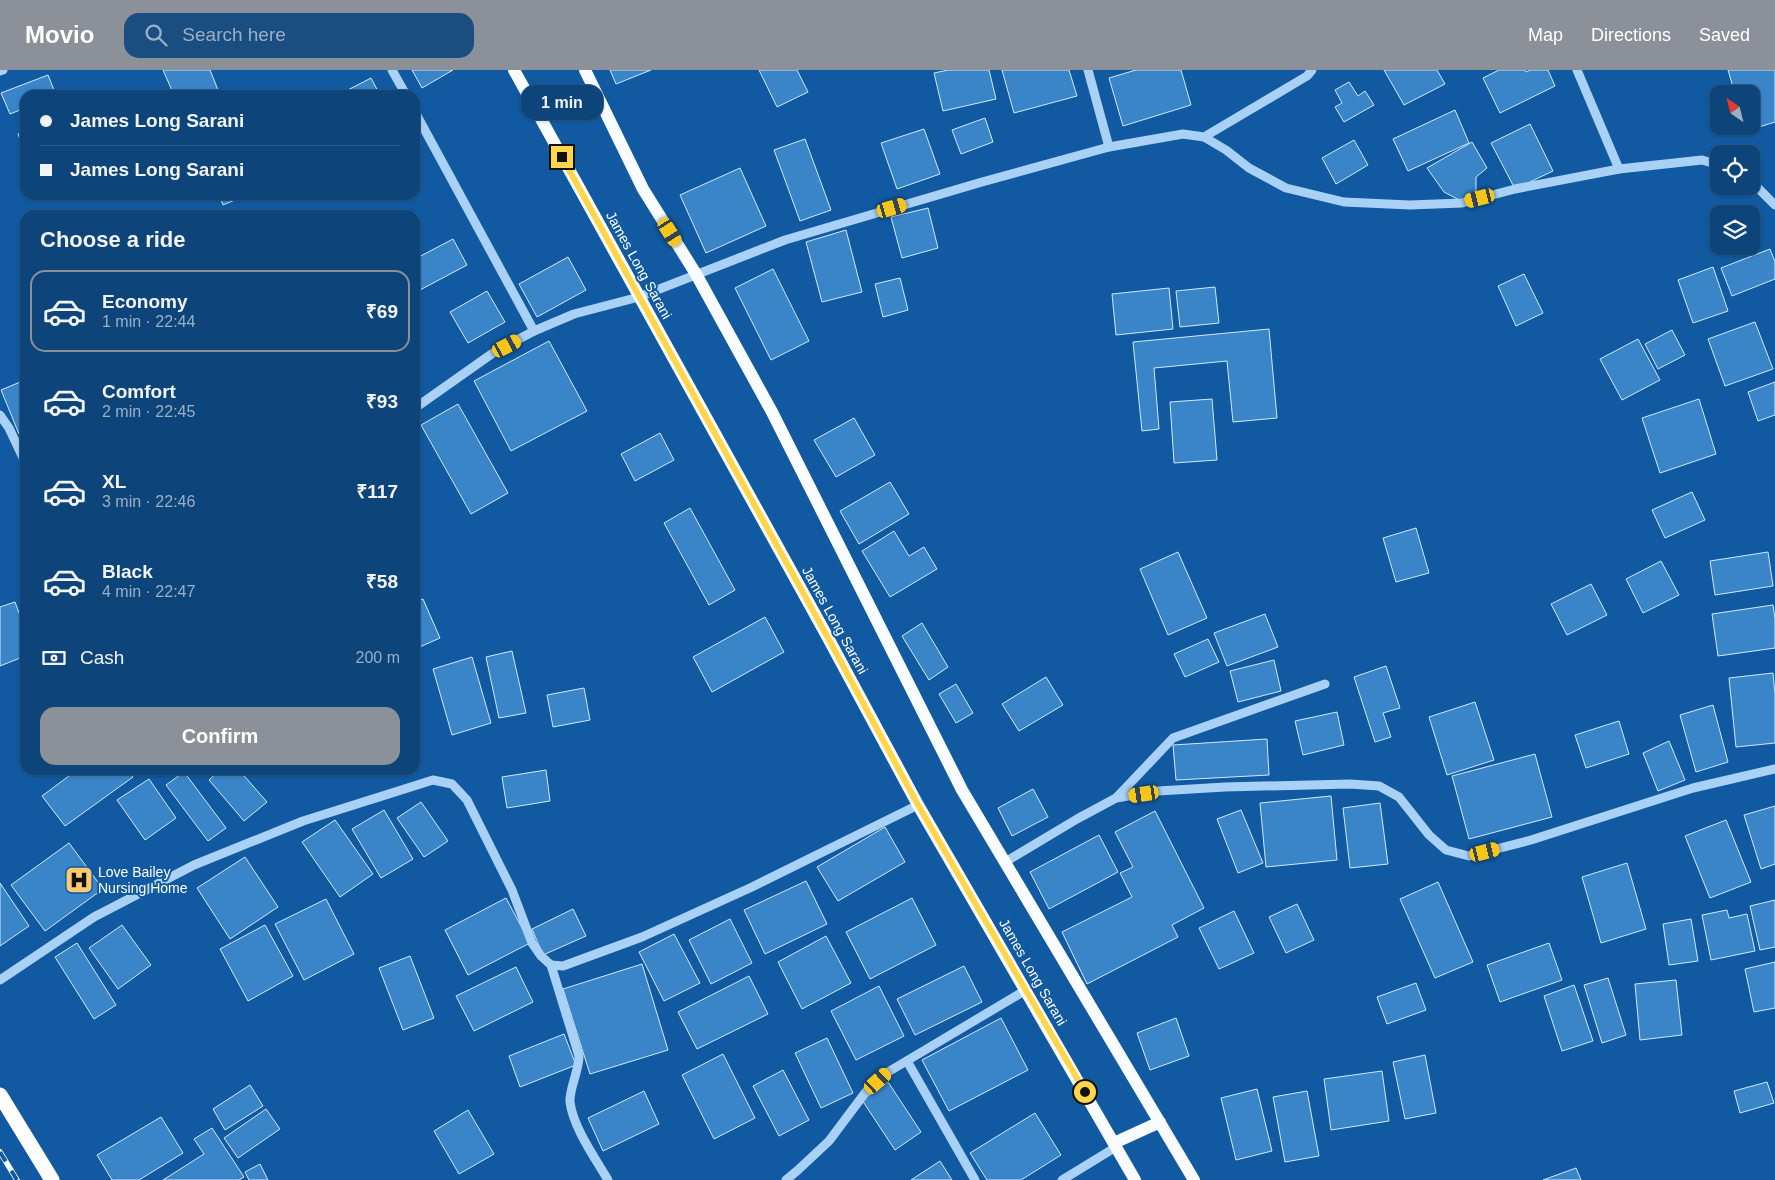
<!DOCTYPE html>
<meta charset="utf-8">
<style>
body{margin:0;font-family:Helvetica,sans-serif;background:#1b4e80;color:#f1f3f6;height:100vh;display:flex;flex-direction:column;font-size:19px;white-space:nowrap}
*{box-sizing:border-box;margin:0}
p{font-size:16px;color:#9ab0c6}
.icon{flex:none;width:28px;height:28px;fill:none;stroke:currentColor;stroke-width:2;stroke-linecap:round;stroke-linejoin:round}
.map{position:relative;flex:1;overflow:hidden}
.drawer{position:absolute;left:20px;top:140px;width:400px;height:565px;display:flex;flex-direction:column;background:#0d4479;border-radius:15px;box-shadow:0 1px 4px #0004,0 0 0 1px #2d5c8a}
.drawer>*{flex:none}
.hud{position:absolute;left:20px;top:20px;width:400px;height:110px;border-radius:15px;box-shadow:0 1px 4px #0004,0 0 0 1px #2d5c8a;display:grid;align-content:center;height:110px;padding:0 20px;background:#0d4479}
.needle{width:32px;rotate:325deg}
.tools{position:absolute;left:1710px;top:15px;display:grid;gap:10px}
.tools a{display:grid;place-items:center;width:50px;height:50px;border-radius:10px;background:#0d4479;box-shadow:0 1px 4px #0004,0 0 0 1px #2d5c8a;font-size:25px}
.end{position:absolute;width:22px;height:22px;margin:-11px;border:6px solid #ffd54a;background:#111;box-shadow:0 0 0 2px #111}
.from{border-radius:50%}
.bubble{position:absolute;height:35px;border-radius:15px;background:#0d4479;box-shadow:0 1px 4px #0004,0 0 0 1px #2d5c8a;font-size:16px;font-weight:700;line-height:35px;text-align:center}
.car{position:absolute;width:15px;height:30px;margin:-15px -8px;border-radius:6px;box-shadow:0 0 4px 1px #0007;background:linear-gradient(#f5c518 24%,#345 0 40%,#f5c518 0 76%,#345 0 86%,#f5c518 0)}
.hud b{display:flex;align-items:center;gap:18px;height:48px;font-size:19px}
.hud b+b{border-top:1px solid #2d5c8a}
.hud i{width:12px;height:12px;background:#f1f3f6}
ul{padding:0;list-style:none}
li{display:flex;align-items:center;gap:15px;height:82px;margin:0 10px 8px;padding:0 10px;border:2px solid transparent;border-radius:15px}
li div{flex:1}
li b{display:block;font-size:19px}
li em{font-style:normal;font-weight:700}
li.on{border-color:#8c9099}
li>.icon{width:45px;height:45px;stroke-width:1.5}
h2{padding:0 20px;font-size:22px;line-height:60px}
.pay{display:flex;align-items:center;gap:12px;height:55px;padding:0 20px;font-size:19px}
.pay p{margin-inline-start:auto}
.primary-button{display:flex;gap:10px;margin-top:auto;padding:10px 20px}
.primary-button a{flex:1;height:58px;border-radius:15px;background:#8c9099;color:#fff;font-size:20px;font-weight:700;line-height:58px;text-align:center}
header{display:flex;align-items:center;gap:30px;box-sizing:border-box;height:70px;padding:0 25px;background:#8c9099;color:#fff}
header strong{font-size:24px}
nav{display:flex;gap:28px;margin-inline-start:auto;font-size:18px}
.search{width:350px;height:45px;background:#1b4e80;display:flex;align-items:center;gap:12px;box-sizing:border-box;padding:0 18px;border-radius:15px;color:#9ab0c6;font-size:19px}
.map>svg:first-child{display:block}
.building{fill:#3a84c8;stroke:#d2e9fe}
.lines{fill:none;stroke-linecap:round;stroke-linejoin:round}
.minor{stroke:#a9d1f5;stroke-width:9}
.major{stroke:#f8fbff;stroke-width:12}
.highway{stroke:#fff;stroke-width:15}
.rail-casing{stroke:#fff;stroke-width:5.5}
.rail{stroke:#115aa1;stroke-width:4;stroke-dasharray:11;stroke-linecap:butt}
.route{stroke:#ffd54a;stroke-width:6}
.labels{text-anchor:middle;stroke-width:4;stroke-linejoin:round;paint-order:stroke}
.street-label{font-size:14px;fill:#fff;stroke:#115aa1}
.poi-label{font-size:14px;fill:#fff;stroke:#115aa1;text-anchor:start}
</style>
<header>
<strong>Movio</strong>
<div class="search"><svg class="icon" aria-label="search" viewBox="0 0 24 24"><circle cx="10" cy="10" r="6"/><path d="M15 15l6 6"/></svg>Search here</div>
<nav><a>Map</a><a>Directions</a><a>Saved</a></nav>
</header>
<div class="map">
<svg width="1775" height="1110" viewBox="0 0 1775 1110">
<rect width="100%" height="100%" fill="#115aa1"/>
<g class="building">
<path d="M 163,0 L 210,0 L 220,25 L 174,25 Z"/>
<path d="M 412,0 L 453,0 L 422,18 Z"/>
<path d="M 610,0 L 651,0 L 616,14 Z"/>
<path d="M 759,0 L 797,0 L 808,22 L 777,37 Z"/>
<path d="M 948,0 L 989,0 L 996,29 L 943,41 L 934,3 Z"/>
<path d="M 1002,0 L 1069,0 L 1077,26 L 1014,43 Z"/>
<path d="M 1136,0 L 1181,0 L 1191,35 L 1123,56 L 1109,8 Z"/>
<path d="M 1384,0 L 1437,0 L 1445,14 L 1404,35 Z"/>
<path d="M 1499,0 L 1525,0 L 1526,2 L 1530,0 L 1548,0 L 1555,16 L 1500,43 L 1483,8 Z"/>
<path d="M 1728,0 L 1775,0 L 1775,52 L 1746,61 L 1744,56 L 1751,56 L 1751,24 L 1735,24 Z"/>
<path d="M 48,5 L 56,25 L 25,25 L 25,39 L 25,38 L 10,44 L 1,23 Z"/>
<path d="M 371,8 L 380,25 L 338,25 Z"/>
<path d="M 1349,12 L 1358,26 L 1365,21 L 1374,35 L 1344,52 L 1335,37 L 1342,33 L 1335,20 Z"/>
<path d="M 1455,40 L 1469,73 L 1408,101 L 1393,69 Z"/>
<path d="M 985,48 L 993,72 L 961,84 L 952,60 Z"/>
<path d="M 1530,54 L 1553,101 L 1515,119 L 1491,73 Z"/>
<path d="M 924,59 L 940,104 L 897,119 L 881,73 Z"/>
<path d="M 25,61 L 25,83 L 18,64 Z"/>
<path d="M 805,69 L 831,140 L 800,151 L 774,80 Z"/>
<path d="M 1354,70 L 1368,95 L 1336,114 L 1322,88 Z"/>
<path d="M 1472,72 L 1487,98 L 1476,107 L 1476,121 L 1461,131 L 1444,122 L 1427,98 Z"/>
<path d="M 740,98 L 766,156 L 706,183 L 680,125 Z"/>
<path d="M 219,125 L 247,125 L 223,135 Z"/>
<path d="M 928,138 L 938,178 L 902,188 L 891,147 Z"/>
<path d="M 846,160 L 862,222 L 822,232 L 806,172 Z"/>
<path d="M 453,169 L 467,195 L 420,220 L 415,211 L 415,189 Z"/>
<path d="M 1770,179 L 1775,192 L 1775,209 L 1732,226 L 1721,198 Z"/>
<path d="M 568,187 L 586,220 L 537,247 L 519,214 Z"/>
<path d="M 1713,197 L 1728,241 L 1693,253 L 1678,210 Z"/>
<path d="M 773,199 L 809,271 L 771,290 L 735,218 Z"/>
<path d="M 1524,204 L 1543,243 L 1516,256 L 1498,216 Z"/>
<path d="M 900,208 L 908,240 L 883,247 L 875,214 Z"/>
<path d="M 1215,217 L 1219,253 L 1180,257 L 1176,221 Z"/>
<path d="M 1169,218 L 1173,259 L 1116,265 L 1112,224 Z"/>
<path d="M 487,221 L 505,252 L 468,273 L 450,242 Z"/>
<path d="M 1755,252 L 1773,299 L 1725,316 L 1708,269 Z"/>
<path d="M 1269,259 L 1277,348 L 1233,352 L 1227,291 L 1154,298 L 1159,359 L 1142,361 L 1133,272 Z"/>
<path d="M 1672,260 L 1685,285 L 1658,299 L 1645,274 Z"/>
<path d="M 1638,269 L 1660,310 L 1622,330 L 1600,289 Z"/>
<path d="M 549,271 L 587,341 L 511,381 L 474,311 Z"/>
<path d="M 25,310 L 25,361 L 19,364 L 1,320 Z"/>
<path d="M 1775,312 L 1775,345 L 1758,351 L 1748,322 Z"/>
<path d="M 1212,329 L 1217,390 L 1174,393 L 1170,332 Z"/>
<path d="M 1699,329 L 1716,384 L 1660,403 L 1642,348 Z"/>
<path d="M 458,334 L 508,423 L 471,444 L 421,355 Z"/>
<path d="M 854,348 L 875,385 L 836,407 L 814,370 Z"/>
<path d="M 660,363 L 674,390 L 635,411 L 621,384 Z"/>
<path d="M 890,412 L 909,444 L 859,474 L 840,441 Z"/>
<path d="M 1692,422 L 1705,450 L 1665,468 L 1652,440 Z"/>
<path d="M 690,438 L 735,520 L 709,535 L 664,453 Z"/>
<path d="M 1416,458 L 1429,503 L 1396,512 L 1383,468 Z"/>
<path d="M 894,461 L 909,486 L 924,477 L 937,499 L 890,527 L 862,481 Z"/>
<path d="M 1178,482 L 1207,548 L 1168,565 L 1140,499 Z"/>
<path d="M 1768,482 L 1773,516 L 1715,525 L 1710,491 Z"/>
<path d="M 1661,491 L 1679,525 L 1643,543 L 1626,509 Z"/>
<path d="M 1591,514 L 1607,545 L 1567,565 L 1551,534 Z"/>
<path d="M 423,529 L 440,568 L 415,579 L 415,532 Z"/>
<path d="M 15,532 L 25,559 L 25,586 L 0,596 L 0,537 Z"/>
<path d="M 1773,535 L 1775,549 L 1775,578 L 1718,586 L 1712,544 Z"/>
<path d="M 1265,544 L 1278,577 L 1227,596 L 1214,563 Z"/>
<path d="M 765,547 L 784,582 L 712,622 L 693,587 Z"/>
<path d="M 922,553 L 948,597 L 929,610 L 902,566 Z"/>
<path d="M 1208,569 L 1219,592 L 1185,607 L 1174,584 Z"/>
<path d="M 512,581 L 526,643 L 499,648 L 486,587 Z"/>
<path d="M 472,587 L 491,653 L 452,665 L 433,599 Z"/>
<path d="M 1274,590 L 1281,621 L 1238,632 L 1230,601 Z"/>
<path d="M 1386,596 L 1400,638 L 1383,643 L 1391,667 L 1375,672 L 1354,607 Z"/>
<path d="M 1773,603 L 1775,624 L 1775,673 L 1736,677 L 1729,608 Z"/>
<path d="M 1046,607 L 1063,635 L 1019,661 L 1002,634 Z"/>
<path d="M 956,614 L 973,643 L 956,653 L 939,624 Z"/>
<path d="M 584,618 L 590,650 L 553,657 L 547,625 Z"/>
<path d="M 1475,632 L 1494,690 L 1447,705 L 1429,647 Z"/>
<path d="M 1713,635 L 1728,692 L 1696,702 L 1680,645 Z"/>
<path d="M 1337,642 L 1344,675 L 1303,685 L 1295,651 Z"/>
<path d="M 1619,651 L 1629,684 L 1586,698 L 1575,665 Z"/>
<path d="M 1267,669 L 1269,705 L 1176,710 L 1173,675 Z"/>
<path d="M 1669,671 L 1685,710 L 1658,721 L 1643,683 Z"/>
<path d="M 1535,684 L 1552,747 L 1469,769 L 1452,706 Z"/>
<path d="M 77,700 L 128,700 L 133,707 L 65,756 L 42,726 Z"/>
<path d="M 220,700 L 239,700 L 267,732 L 244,751 L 209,710 Z"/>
<path d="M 546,700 L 550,731 L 507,738 L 502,707 Z"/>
<path d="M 184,702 L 226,758 L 208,771 L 166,715 Z"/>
<path d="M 149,709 L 176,748 L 145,770 L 117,730 Z"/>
<path d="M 1033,719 L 1048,747 L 1012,766 L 998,738 Z"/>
<path d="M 1331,726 L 1337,790 L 1266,797 L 1260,733 Z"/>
<path d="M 421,732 L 448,771 L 424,787 L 397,748 Z"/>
<path d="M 1380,733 L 1388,794 L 1350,798 L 1343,738 Z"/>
<path d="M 1775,736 L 1775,794 L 1761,799 L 1744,745 Z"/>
<path d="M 384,740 L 413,789 L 381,808 L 352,759 Z"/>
<path d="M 1241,740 L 1263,793 L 1238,803 L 1217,749 Z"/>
<path d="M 1155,741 L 1204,838 L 1172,855 L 1178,867 L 1087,914 L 1062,862 L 1132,827 L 1120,803 L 1133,797 L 1115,762 Z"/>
<path d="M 335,750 L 373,804 L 340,827 L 302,772 Z"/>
<path d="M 1726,750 L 1751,812 L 1710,828 L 1685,766 Z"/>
<path d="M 885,757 L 905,792 L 838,831 L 817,797 Z"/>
<path d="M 1099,765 L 1118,802 L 1049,839 L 1030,802 Z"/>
<path d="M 69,773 L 103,819 L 45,861 L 11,815 Z"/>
<path d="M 245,787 L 278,837 L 230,869 L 197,818 Z"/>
<path d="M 1627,793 L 1646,859 L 1601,873 L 1582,807 Z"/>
<path d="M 806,811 L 827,854 L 765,884 L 744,840 Z"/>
<path d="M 1438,812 L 1473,892 L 1435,908 L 1400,829 Z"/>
<path d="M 0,813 L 29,856 L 0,876 Z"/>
<path d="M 506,828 L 530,873 L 468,905 L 445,860 Z"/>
<path d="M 912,828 L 936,875 L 870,909 L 846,862 Z"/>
<path d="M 326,829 L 354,884 L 304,910 L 275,854 Z"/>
<path d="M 1775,830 L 1775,877 L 1760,880 L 1750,836 Z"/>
<path d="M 1297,834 L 1314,870 L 1286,883 L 1269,847 Z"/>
<path d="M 573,839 L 586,866 L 543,885 L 532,859 Z"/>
<path d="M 1727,840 L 1729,848 L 1747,844 L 1755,881 L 1711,890 L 1702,845 Z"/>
<path d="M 1234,841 L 1254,883 L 1219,899 L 1199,858 Z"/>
<path d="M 730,849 L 752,893 L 711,914 L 689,870 Z"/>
<path d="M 1691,849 L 1698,891 L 1669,895 L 1663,854 Z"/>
<path d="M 122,855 L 151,895 L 118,919 L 89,878 Z"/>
<path d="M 265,855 L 293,906 L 248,931 L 220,879 Z"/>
<path d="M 674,864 L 700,913 L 664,931 L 639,882 Z"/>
<path d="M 826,866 L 851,913 L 802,939 L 778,892 Z"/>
<path d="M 77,873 L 116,935 L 94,949 L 55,887 Z"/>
<path d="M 1549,873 L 1562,910 L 1500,932 L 1487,895 Z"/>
<path d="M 410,886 L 434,948 L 403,960 L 379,898 Z"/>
<path d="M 1775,892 L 1775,938 L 1754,942 L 1745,899 Z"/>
<path d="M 642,894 L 668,980 L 590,1004 L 563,919 Z"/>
<path d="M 964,896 L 982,932 L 915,965 L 897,929 Z"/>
<path d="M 516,897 L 533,932 L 474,961 L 456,926 Z"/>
<path d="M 749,906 L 768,944 L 697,979 L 678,942 Z"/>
<path d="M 1608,908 L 1626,965 L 1602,973 L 1584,915 Z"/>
<path d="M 1676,910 L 1682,965 L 1640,970 L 1635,914 Z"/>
<path d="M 1416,913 L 1426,940 L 1387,954 L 1377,927 Z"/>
<path d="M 1574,915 L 1593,971 L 1562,981 L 1544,926 Z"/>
<path d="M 879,916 L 904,966 L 856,990 L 831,941 Z"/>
<path d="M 1001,948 L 1028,1000 L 949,1041 L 922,990 Z"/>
<path d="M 1176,948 L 1189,986 L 1150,1000 L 1137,963 Z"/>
<path d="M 564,964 L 576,995 L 520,1017 L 509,986 Z"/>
<path d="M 827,968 L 853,1023 L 821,1038 L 795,983 Z"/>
<path d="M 723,984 L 755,1048 L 714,1069 L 682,1005 Z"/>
<path d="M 1425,985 L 1436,1043 L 1405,1049 L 1393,992 Z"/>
<path d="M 783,1000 L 809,1050 L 779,1066 L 753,1016 Z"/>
<path d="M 1382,1001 L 1389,1051 L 1331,1060 L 1324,1009 Z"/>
<path d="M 888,1012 L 921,1062 L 895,1080 L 862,1030 Z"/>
<path d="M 1767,1012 L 1774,1033 L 1740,1043 L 1734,1021 Z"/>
<path d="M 250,1015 L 263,1036 L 225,1060 L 213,1039 Z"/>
<path d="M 1257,1019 L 1272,1081 L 1236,1090 L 1221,1028 Z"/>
<path d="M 644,1021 L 659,1054 L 603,1081 L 588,1048 Z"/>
<path d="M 1307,1021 L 1319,1086 L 1285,1092 L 1273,1027 Z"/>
<path d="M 266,1039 L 280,1059 L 238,1088 L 224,1068 Z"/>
<path d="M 468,1040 L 494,1084 L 459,1104 L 434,1061 Z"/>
<path d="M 1035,1043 L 1061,1085 L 1021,1110 L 987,1110 L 970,1083 Z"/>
<path d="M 161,1047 L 183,1083 L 139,1110 L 112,1110 L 97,1085 Z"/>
<path d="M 212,1058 L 244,1107 L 239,1110 L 163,1110 L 204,1084 L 194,1069 Z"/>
<path d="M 940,1091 L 952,1110 L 911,1110 Z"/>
<path d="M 260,1094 L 268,1110 L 249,1110 L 245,1102 Z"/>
<path d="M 1576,1098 L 1581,1110 L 1543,1110 Z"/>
</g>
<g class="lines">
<g class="minor">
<path d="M 392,0 L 406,25"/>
<path d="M 1088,0 L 1109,77"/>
<path d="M 1577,0 L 1619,99"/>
<path d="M 0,1 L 3,0"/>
<path d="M 415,42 L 534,261"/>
<path d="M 1204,67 L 1307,6 L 1312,0"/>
<path d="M 1751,111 L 1775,135"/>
<path d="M 415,338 L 493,283 L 534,261 L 574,244 L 639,227 L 785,170 L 982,112 L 1109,77 L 1183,64 L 1204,67 L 1226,80 L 1249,98 L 1286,118 L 1344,132 L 1410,135 L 1462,133 L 1515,119 L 1619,99 L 1702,90 L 1719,95"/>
<path d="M 0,345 L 9,358 L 25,392"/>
<path d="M 1116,728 L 1173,668 L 1325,614"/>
<path d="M 1005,792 L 1077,749 L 1116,728 L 1158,721 L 1225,717 L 1350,714 L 1379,716 L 1399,727 L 1429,765 L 1446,780 L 1469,786 L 1531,770 L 1693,718 L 1775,699"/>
<path d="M 551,895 L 579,986 C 579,1001 569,1019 570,1032 C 573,1057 595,1088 608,1110"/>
<path d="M 0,910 L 94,847 L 194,795 L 303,751 L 433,710 L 452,714 L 467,730 L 512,820 L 532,873 L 541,886 L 551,895 L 563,896 L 642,867 L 752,817 L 918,735"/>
<path d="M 907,991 L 975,1110"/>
<path d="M 786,1110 L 798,1100 L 829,1071 L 868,1019 L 888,1002 L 1026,920"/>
<path d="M 1062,1110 L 1116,1077"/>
</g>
<g class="major">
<path d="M 514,0 L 827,566 L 918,735 L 1135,1110"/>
<path d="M 585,0 L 643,119 L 696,204 L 772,342 L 962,720 L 1194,1110"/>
<path d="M 1114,1073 L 1160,1052"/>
</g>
<path class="highway" d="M 0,1025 L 52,1110"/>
<defs>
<path id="rail" d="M 0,1082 L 17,1110"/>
</defs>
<use href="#rail" class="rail-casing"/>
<use href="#rail" class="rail"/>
</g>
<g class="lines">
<path class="route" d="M 562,87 L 827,566 L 918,735 L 1085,1022"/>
</g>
<defs>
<symbol id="hospital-square" viewBox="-11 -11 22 22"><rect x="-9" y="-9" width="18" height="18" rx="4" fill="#ffca6e" stroke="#115aa1"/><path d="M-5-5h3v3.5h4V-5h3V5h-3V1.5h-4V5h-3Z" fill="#111"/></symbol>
</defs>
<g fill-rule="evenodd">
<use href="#hospital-square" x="63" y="794" width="32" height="32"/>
</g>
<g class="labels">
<g class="street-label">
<text transform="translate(639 195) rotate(61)" y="5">James Long Sarani</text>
<text transform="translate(835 550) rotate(61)" y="5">James Long Sarani</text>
<text transform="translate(1033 902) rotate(60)" y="5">James Long Sarani</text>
</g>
<g class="poi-label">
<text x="98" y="807">Love Bailey<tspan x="98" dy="16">Nursing Home</tspan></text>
</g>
</g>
</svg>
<div class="tools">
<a><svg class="needle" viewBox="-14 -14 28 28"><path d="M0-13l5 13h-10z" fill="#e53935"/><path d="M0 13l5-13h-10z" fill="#9ab0c6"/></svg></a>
<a><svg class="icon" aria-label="locate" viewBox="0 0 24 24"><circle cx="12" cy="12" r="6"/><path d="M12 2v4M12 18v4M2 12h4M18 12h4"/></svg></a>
<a><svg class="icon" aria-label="layers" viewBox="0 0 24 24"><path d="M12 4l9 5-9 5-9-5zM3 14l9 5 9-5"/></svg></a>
</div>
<i class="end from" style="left:1085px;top:1022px"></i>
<i class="end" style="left:562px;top:87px"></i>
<div class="bubble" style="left:521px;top:15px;width:82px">1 min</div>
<i class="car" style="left:1480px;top:128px;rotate:256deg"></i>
<i class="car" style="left:892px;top:138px;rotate:74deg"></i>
<i class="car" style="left:670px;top:162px;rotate:148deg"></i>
<i class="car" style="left:507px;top:276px;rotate:62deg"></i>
<i class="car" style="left:1144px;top:724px;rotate:261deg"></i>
<i class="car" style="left:1485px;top:782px;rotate:76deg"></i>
<i class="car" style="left:878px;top:1011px;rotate:48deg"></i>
<div class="hud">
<b><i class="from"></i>James Long Sarani</b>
<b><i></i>James Long Sarani</b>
</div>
<section class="drawer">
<h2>Choose a ride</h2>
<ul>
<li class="on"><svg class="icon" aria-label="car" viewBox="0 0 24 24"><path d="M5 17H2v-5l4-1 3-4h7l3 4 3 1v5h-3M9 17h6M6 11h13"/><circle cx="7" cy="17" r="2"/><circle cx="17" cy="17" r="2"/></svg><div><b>Economy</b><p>1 min · 22:44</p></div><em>₹69</em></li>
<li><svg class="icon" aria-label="car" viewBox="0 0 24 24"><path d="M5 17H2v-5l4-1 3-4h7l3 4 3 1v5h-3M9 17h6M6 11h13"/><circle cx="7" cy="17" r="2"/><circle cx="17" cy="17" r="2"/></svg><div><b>Comfort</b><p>2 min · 22:45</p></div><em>₹93</em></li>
<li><svg class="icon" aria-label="car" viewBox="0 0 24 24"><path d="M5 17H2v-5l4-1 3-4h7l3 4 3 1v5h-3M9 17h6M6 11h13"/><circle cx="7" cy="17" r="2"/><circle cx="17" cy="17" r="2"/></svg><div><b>XL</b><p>3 min · 22:46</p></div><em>₹117</em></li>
<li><svg class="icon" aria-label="car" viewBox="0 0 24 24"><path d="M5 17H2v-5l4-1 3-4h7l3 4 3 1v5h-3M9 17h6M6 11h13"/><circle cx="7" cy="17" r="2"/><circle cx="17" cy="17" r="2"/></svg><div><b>Black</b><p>4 min · 22:47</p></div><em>₹58</em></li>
</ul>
<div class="pay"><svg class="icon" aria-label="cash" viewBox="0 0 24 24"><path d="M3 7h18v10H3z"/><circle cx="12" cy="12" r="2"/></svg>Cash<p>200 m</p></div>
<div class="primary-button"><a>Confirm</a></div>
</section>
</div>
